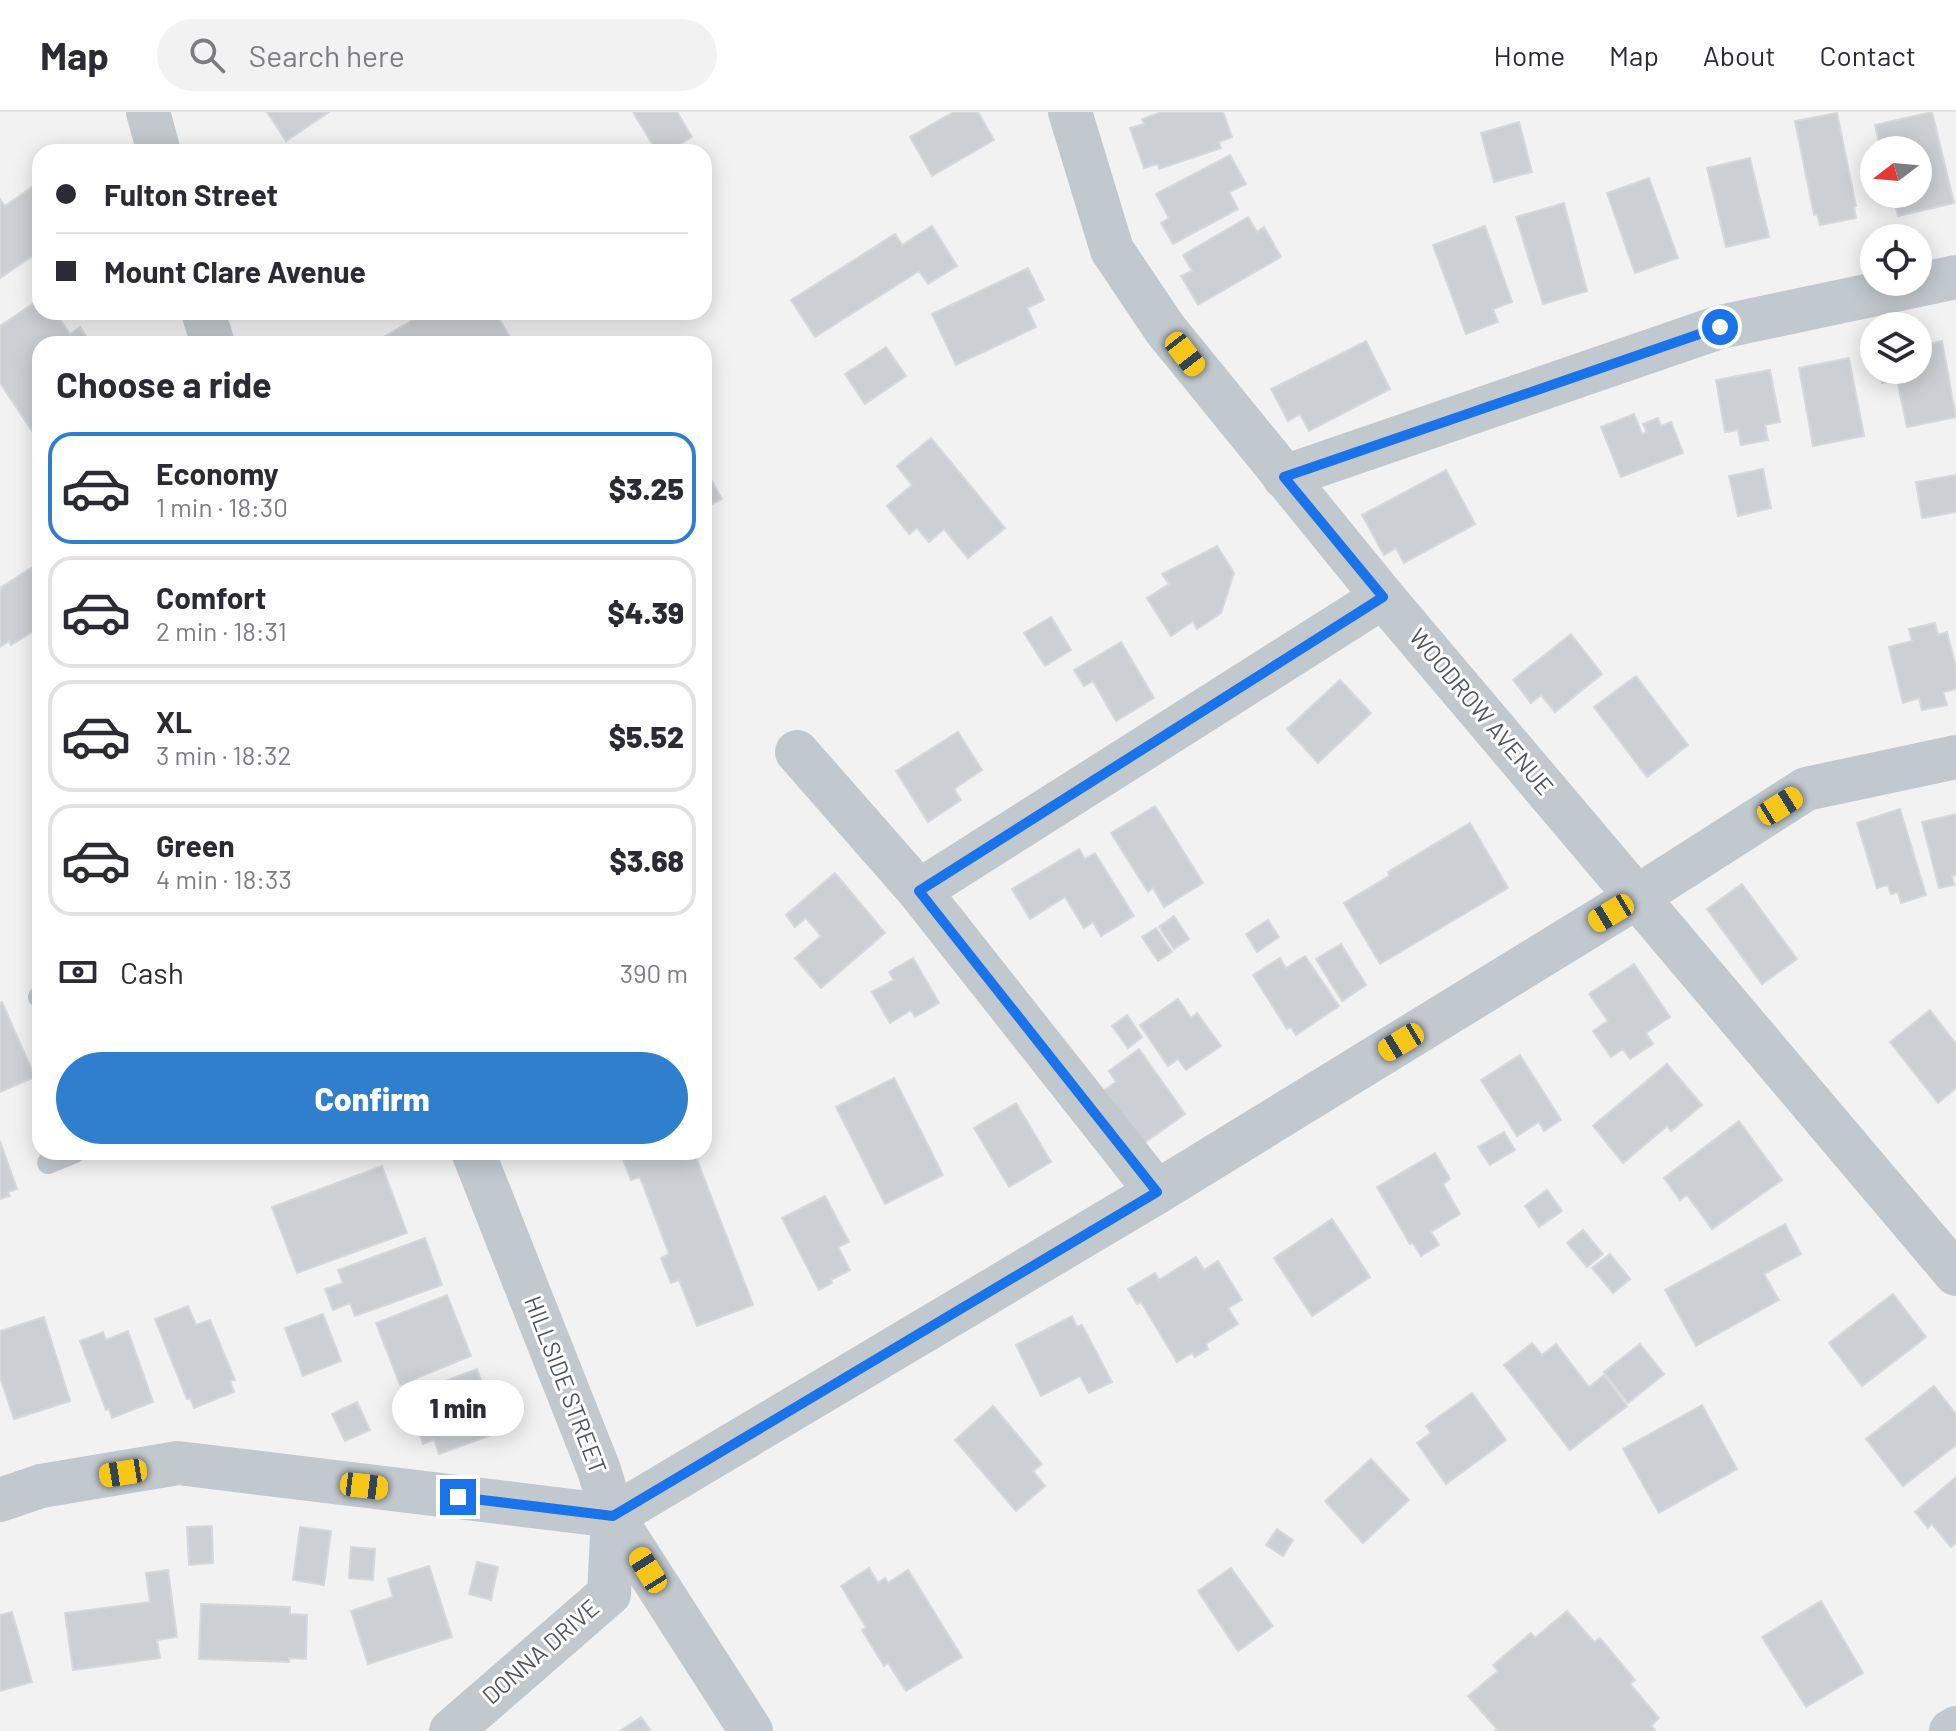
<!DOCTYPE html>
<meta charset="utf-8">
<style>
body{margin:0;font-family:Barlow,sans-serif;background:#f2f2f3;color:#2b2b33;height:100vh;display:flex;flex-direction:column;font-size:30px;white-space:nowrap}
*{box-sizing:border-box;margin:0}
p{font-size:26px;color:#7c7c81}
.icon{flex:none;width:44px;height:44px;fill:none;stroke:currentColor;stroke-width:2;stroke-linecap:round;stroke-linejoin:round}
.map{position:relative;flex:1;overflow:hidden}
.side{position:absolute;left:32px;top:224px;width:680px;height:824px;display:flex;flex-direction:column;background:#fff;border-radius:24px;box-shadow:0 4px 20px #0003}
.side>*{flex:none}
.top-card{position:absolute;left:32px;top:32px;width:680px;height:176px;border-radius:24px;box-shadow:0 4px 20px #0003;display:grid;align-content:center;height:176px;padding:0 24px;background:#fff}
.needle{width:52px;rotate:254deg}
.tools{position:absolute;left:1860px;top:24px;display:grid;gap:16px}
.tools a{display:grid;place-items:center;width:72px;height:72px;border-radius:50%;background:#fff;box-shadow:0 4px 20px #0003;font-size:40px}
.end{position:absolute;width:36px;height:36px;margin:-18px;border:10px solid #1a73e8;background:#fff;box-shadow:0 0 0 4px #fff}
.from{border-radius:50%}
.bubble{position:absolute;height:56px;border-radius:28px;background:#fff;box-shadow:0 4px 20px #0003;font-size:26px;font-weight:800;line-height:56px;text-align:center}
.car{position:absolute;width:24px;height:48px;margin:-24px -12px;border-radius:10px;box-shadow:0 0 6px 2px #0007;background:linear-gradient(#f5c518 24%,#345 0 40%,#f5c518 0 76%,#345 0 86%,#f5c518 0)}
.top-card b{display:flex;align-items:center;gap:28px;height:76px;font-size:30px}
.top-card b+b{border-top:2px solid #e1e1e2}
.top-card i{width:20px;height:20px;background:#2b2b33}
ul{padding:0;list-style:none}
li{display:flex;align-items:center;gap:24px;height:112px;margin:0 16px 12px;padding:0 8px;border:4px solid #e1e1e2;border-radius:24px}
li div{flex:1}
li b{display:block;font-size:30px}
li em{font-style:normal;font-weight:800}
li.selected{border-color:#307fcf}
li>.icon{width:72px;height:72px;stroke-width:1.5}
h2{padding:0 24px;font-size:36px;line-height:96px}
.pay{display:flex;align-items:center;gap:20px;height:88px;padding:0 24px;font-size:30px}
.pay p{margin-inline-start:auto}
.action{display:flex;gap:16px;margin-top:auto;padding:16px 24px}
.action a{flex:1;height:92px;border-radius:48px;background:#307fcf;color:#fff;font-size:32px;font-weight:800;line-height:92px;text-align:center}
header{display:flex;align-items:center;gap:48px;box-sizing:border-box;height:112px;padding:0 40px;background:#fff;border-bottom:2px solid #e1e1e2}
header strong{font-size:38px}
nav{display:flex;gap:44px;margin-inline-start:auto;font-size:28px}
.search{width:560px;height:72px;background:#f2f2f3;display:flex;align-items:center;gap:20px;box-sizing:border-box;padding:0 28px;border-radius:44px;color:#7c7c81;font-size:30px}
.map>svg:first-child{display:block}
.building{fill:#cccfd3;stroke:#d6d8dc;stroke-width:2}
.lines{fill:none;stroke-linecap:round;stroke-linejoin:round}
.service{stroke:#c1c9ce;stroke-width:22}
.minor{stroke:#c1c9ce;stroke-width:44}
.route{stroke:#1a73e8;stroke-width:10}
.labels{text-anchor:middle;stroke-width:6;stroke-linejoin:round;paint-order:stroke}
.street-label{font-size:24px;fill:#4b565d;stroke:#fff}
</style>
<header>
<strong>Map</strong>
<div class="search"><svg class="icon" aria-label="search" viewBox="0 0 24 24"><circle cx="10" cy="10" r="6"/><path d="M15 15l6 6"/></svg>Search here</div>
<nav><a>Home</a><a>Map</a><a>About</a><a>Contact</a></nav>
</header>
<div class="map">
<svg width="1956" height="1619" viewBox="0 0 1956 1619">
<rect width="100%" height="100%" fill="#f3f2f2"/>
<g class="building">
<path d="M 267,0 L 329,0 L 286,29 Z"/>
<path d="M 633,0 L 677,0 L 692,25 L 666,40 L 657,40 Z"/>
<path d="M 954,0 L 978,0 L 994,28 L 932,64 L 910,25 Z"/>
<path d="M 1162,0 L 1223,0 L 1232,25 L 1219,30 L 1221,36 L 1159,57 L 1158,52 L 1144,56 L 1130,16 L 1144,12 L 1142,7 Z"/>
<path d="M 1932,0 L 1954,91 L 1898,104 L 1892,82 L 1918,82 L 1918,38 L 1881,38 L 1875,13 Z"/>
<path d="M 1837,1 L 1856,94 L 1854,95 L 1856,106 L 1820,113 L 1817,102 L 1814,103 L 1795,9 Z"/>
<path d="M 1519,10 L 1532,60 L 1494,70 L 1481,21 Z"/>
<path d="M 1230,43 L 1246,72 L 1229,80 L 1238,97 L 1173,132 L 1161,111 L 1169,106 L 1156,82 Z"/>
<path d="M 1750,46 L 1769,125 L 1726,135 L 1707,56 Z"/>
<path d="M 1649,66 L 1678,146 L 1635,161 L 1607,81 Z"/>
<path d="M 32,75 L 40,86 L 40,139 L 0,166 L 0,87 L 5,94 Z"/>
<path d="M 1564,91 L 1587,179 L 1543,192 L 1516,105 Z"/>
<path d="M 1248,105 L 1257,120 L 1264,115 L 1281,145 L 1198,193 L 1181,164 L 1192,159 L 1183,143 Z"/>
<path d="M 932,114 L 957,154 L 928,172 L 919,159 L 815,225 L 791,188 L 895,122 L 902,133 Z"/>
<path d="M 1485,114 L 1512,190 L 1493,197 L 1498,210 L 1466,222 L 1433,133 Z"/>
<path d="M 1028,156 L 1044,188 L 1027,196 L 1036,215 L 956,253 L 932,202 Z"/>
<path d="M 40,187 L 40,200 L 55,200 L 70,222 L 80,215 L 91,232 L 40,232 L 40,331 L 0,271 L 0,214 Z"/>
<path d="M 426,200 L 495,200 L 510,225 L 499,232 L 372,232 Z"/>
<path d="M 1366,229 L 1390,277 L 1309,319 L 1300,302 L 1288,309 L 1271,277 Z"/>
<path d="M 1942,229 L 1956,305 L 1907,315 L 1897,268 L 1882,271 L 1879,258 L 1918,258 L 1918,234 Z"/>
<path d="M 886,235 L 906,264 L 865,292 L 845,262 Z"/>
<path d="M 1849,246 L 1864,324 L 1813,334 L 1799,256 Z"/>
<path d="M 1770,258 L 1780,310 L 1765,313 L 1768,328 L 1741,333 L 1738,318 L 1725,320 L 1716,268 Z"/>
<path d="M 1634,302 L 1642,322 L 1647,320 L 1643,312 L 1658,306 L 1661,314 L 1671,310 L 1683,341 L 1621,365 L 1601,315 Z"/>
<path d="M 931,326 L 1005,416 L 968,446 L 944,417 L 929,430 L 917,416 L 909,422 L 887,394 L 912,373 L 897,354 Z"/>
<path d="M 704,355 L 722,387 L 704,396 Z"/>
<path d="M 1763,357 L 1771,396 L 1738,404 L 1729,364 Z"/>
<path d="M 1446,358 L 1475,412 L 1404,451 L 1396,436 L 1384,443 L 1362,403 Z"/>
<path d="M 1956,363 L 1956,400 L 1922,406 L 1916,370 Z"/>
<path d="M 1217,434 L 1234,461 L 1221,501 L 1197,517 L 1193,509 L 1171,524 L 1147,486 L 1169,472 L 1162,462 Z"/>
<path d="M 40,450 L 40,529 L 34,519 L 11,533 L 9,529 L 0,535 L 0,476 Z"/>
<path d="M 1051,505 L 1071,538 L 1045,554 L 1024,521 Z"/>
<path d="M 1935,511 L 1938,523 L 1947,520 L 1956,555 L 1956,577 L 1943,580 L 1947,593 L 1922,598 L 1919,586 L 1903,591 L 1889,535 L 1912,529 L 1909,517 Z"/>
<path d="M 1571,522 L 1602,562 L 1555,600 L 1541,583 L 1531,591 L 1513,568 Z"/>
<path d="M 1121,530 L 1154,586 L 1116,609 L 1093,569 L 1084,574 L 1074,558 Z"/>
<path d="M 1636,564 L 1688,633 L 1647,665 L 1594,595 Z"/>
<path d="M 1340,568 L 1371,601 L 1318,651 L 1287,617 Z"/>
<path d="M 958,620 L 982,658 L 954,677 L 961,688 L 928,710 L 896,659 Z"/>
<path d="M 1155,694 L 1203,771 L 1164,795 L 1153,776 L 1148,780 L 1111,721 Z"/>
<path d="M 1900,697 L 1926,783 L 1901,791 L 1898,780 L 1891,782 L 1888,773 L 1877,776 L 1857,711 Z"/>
<path d="M 1956,702 L 1956,763 L 1952,764 L 1954,773 L 1939,776 L 1922,710 Z"/>
<path d="M 1470,711 L 1508,776 L 1380,852 L 1344,791 L 1389,764 L 1388,760 Z"/>
<path d="M 1079,737 L 1085,747 L 1095,741 L 1134,804 L 1101,824 L 1093,810 L 1084,816 L 1065,785 L 1030,807 L 1012,777 Z"/>
<path d="M 835,761 L 885,821 L 821,876 L 795,846 L 821,824 L 806,806 L 795,815 L 786,803 Z"/>
<path d="M 1742,772 L 1797,847 L 1762,872 L 1707,797 Z"/>
<path d="M 1174,804 L 1189,827 L 1174,837 L 1159,815 Z"/>
<path d="M 1268,808 L 1279,825 L 1257,840 L 1246,822 Z"/>
<path d="M 1156,816 L 1172,840 L 1158,849 L 1142,825 Z"/>
<path d="M 1341,832 L 1366,873 L 1342,889 L 1316,847 Z"/>
<path d="M 1305,844 L 1339,894 L 1296,923 L 1291,915 L 1287,917 L 1253,863 L 1280,846 L 1286,856 Z"/>
<path d="M 913,846 L 939,891 L 915,905 L 911,898 L 890,911 L 872,880 L 894,868 L 889,860 Z"/>
<path d="M 1634,852 L 1670,905 L 1646,921 L 1653,932 L 1630,947 L 1623,937 L 1611,945 L 1593,919 L 1608,909 L 1589,882 Z"/>
<path d="M 1178,887 L 1191,906 L 1197,901 L 1221,934 L 1186,958 L 1178,947 L 1168,954 L 1140,913 Z"/>
<path d="M 2,890 L 35,965 L 0,980 L 0,891 Z"/>
<path d="M 1930,898 L 1956,932 L 1956,976 L 1938,991 L 1890,930 Z"/>
<path d="M 1127,903 L 1142,925 L 1128,936 L 1112,914 Z"/>
<path d="M 1139,937 L 1185,1002 L 1137,1036 L 1099,982 L 1116,970 L 1109,959 Z"/>
<path d="M 1520,943 L 1561,1008 L 1544,1019 L 1539,1010 L 1517,1024 L 1481,968 Z"/>
<path d="M 1667,952 L 1702,993 L 1671,1019 L 1667,1014 L 1623,1051 L 1593,1014 Z"/>
<path d="M 894,966 L 943,1063 L 885,1092 L 836,995 Z"/>
<path d="M 1016,991 L 1051,1050 L 1009,1075 L 974,1016 Z"/>
<path d="M 1739,1009 L 1782,1068 L 1712,1117 L 1687,1083 L 1680,1088 L 1664,1066 Z"/>
<path d="M 1504,1020 L 1515,1038 L 1490,1053 L 1478,1035 Z"/>
<path d="M 0,1029 L 17,1077 L 8,1080 L 10,1084 L 0,1087 Z"/>
<path d="M 634,1040 L 694,1040 L 753,1193 L 697,1214 L 679,1168 L 671,1171 L 661,1146 L 669,1142 L 640,1065 L 631,1068 L 622,1045 Z"/>
<path d="M 1435,1041 L 1450,1067 L 1443,1072 L 1460,1102 L 1431,1120 L 1439,1133 L 1421,1144 L 1413,1131 L 1410,1132 L 1377,1075 Z"/>
<path d="M 382,1054 L 407,1121 L 297,1161 L 272,1095 Z"/>
<path d="M 1547,1078 L 1562,1099 L 1539,1115 L 1525,1094 Z"/>
<path d="M 825,1084 L 849,1130 L 838,1135 L 850,1158 L 831,1168 L 832,1171 L 819,1178 L 782,1106 Z"/>
<path d="M 1332,1107 L 1370,1165 L 1312,1204 L 1274,1146 Z"/>
<path d="M 1785,1112 L 1801,1142 L 1764,1162 L 1779,1188 L 1696,1234 L 1665,1178 Z"/>
<path d="M 1583,1118 L 1603,1142 L 1587,1155 L 1567,1131 Z"/>
<path d="M 425,1126 L 442,1173 L 355,1204 L 350,1191 L 333,1198 L 325,1177 L 343,1171 L 338,1158 Z"/>
<path d="M 1610,1142 L 1630,1167 L 1613,1181 L 1592,1156 Z"/>
<path d="M 1196,1145 L 1204,1158 L 1218,1149 L 1242,1188 L 1228,1196 L 1238,1212 L 1206,1232 L 1208,1237 L 1195,1245 L 1192,1241 L 1177,1250 L 1141,1190 L 1137,1192 L 1128,1177 L 1155,1161 L 1159,1168 Z"/>
<path d="M 1893,1182 L 1926,1225 L 1862,1274 L 1829,1231 Z"/>
<path d="M 447,1183 L 471,1244 L 400,1273 L 376,1211 Z"/>
<path d="M 188,1194 L 196,1213 L 210,1208 L 235,1268 L 230,1269 L 234,1280 L 194,1296 L 190,1286 L 187,1287 L 155,1207 Z"/>
<path d="M 323,1202 L 341,1249 L 303,1264 L 285,1216 Z"/>
<path d="M 1072,1204 L 1077,1215 L 1082,1213 L 1112,1270 L 1089,1281 L 1080,1264 L 1041,1284 L 1016,1233 Z"/>
<path d="M 44,1205 L 70,1289 L 14,1307 L 0,1265 L 0,1219 Z"/>
<path d="M 128,1219 L 153,1290 L 112,1306 L 109,1297 L 106,1298 L 80,1229 L 103,1220 L 106,1228 Z"/>
<path d="M 1532,1231 L 1542,1243 L 1556,1232 L 1589,1275 L 1604,1263 L 1627,1294 L 1570,1338 L 1504,1253 Z"/>
<path d="M 1640,1232 L 1664,1262 L 1628,1291 L 1604,1260 Z"/>
<path d="M 477,1257 L 500,1320 L 439,1342 L 434,1328 L 423,1332 L 407,1289 L 418,1285 L 416,1280 Z"/>
<path d="M 1934,1274 L 1956,1302 L 1956,1333 L 1903,1374 L 1866,1327 Z"/>
<path d="M 1472,1281 L 1506,1328 L 1446,1372 L 1417,1331 L 1431,1321 L 1426,1314 Z"/>
<path d="M 357,1290 L 370,1318 L 345,1329 L 332,1302 Z"/>
<path d="M 1702,1293 L 1737,1357 L 1659,1401 L 1623,1337 Z"/>
<path d="M 993,1294 L 1042,1352 L 1033,1359 L 1045,1374 L 1016,1399 L 955,1328 Z"/>
<path d="M 1371,1347 L 1409,1388 L 1363,1431 L 1325,1389 Z"/>
<path d="M 1956,1365 L 1956,1431 L 1951,1435 L 1932,1412 L 1928,1416 L 1915,1400 Z"/>
<path d="M 212,1414 L 213,1451 L 189,1453 L 187,1415 Z"/>
<path d="M 300,1415 L 331,1419 L 324,1473 L 293,1468 Z"/>
<path d="M 1277,1417 L 1293,1428 L 1283,1444 L 1266,1433 Z"/>
<path d="M 351,1435 L 375,1437 L 373,1468 L 349,1466 Z"/>
<path d="M 477,1450 L 498,1455 L 491,1488 L 469,1482 Z"/>
<path d="M 429,1454 L 452,1525 L 368,1552 L 351,1499 L 393,1485 L 388,1467 Z"/>
<path d="M 869,1456 L 878,1471 L 885,1466 L 888,1471 L 908,1458 L 962,1545 L 906,1579 L 888,1551 L 884,1554 L 862,1518 L 866,1515 L 841,1474 Z"/>
<path d="M 1231,1456 L 1273,1514 L 1238,1539 L 1198,1479 Z"/>
<path d="M 168,1458 L 177,1525 L 157,1528 L 160,1546 L 73,1558 L 65,1501 L 150,1490 L 146,1461 Z"/>
<path d="M 1821,1489 L 1863,1561 L 1806,1595 L 1762,1525 Z"/>
<path d="M 201,1492 L 290,1495 L 290,1502 L 307,1503 L 306,1547 L 289,1546 L 289,1550 L 199,1547 Z"/>
<path d="M 1567,1499 L 1594,1530 L 1600,1526 L 1635,1568 L 1630,1572 L 1659,1606 L 1651,1614 L 1656,1619 L 1495,1619 L 1497,1617 L 1468,1584 L 1498,1559 L 1493,1553 L 1531,1521 L 1535,1526 Z"/>
<path d="M 12,1500 L 32,1570 L 0,1579 L 0,1503 Z"/>
<path d="M 641,1605 L 651,1619 L 620,1619 Z"/>
</g>
<g class="lines">
<g class="service">
<path d="M 39,885 L 40,885"/>
<path d="M 48,1051 L 75,1040"/>
</g>
<g class="minor">
<path d="M 148,0 L 159,40"/>
<path d="M 1070,0 L 1112,138 L 1165,217 L 1383,485 L 1956,1162"/>
<path d="M 203,200 L 213,232"/>
<path d="M 1284,365 L 1720,215 L 1956,165"/>
<path d="M 797,640 L 919,779 L 1157,1080"/>
<path d="M 919,779 L 1383,485"/>
<path d="M 473,1040 L 599,1358 L 613,1404 L 751,1619"/>
<path d="M 0,1388 L 41,1374 L 178,1351 L 613,1404 L 1157,1080 L 1637,785 L 1806,677 L 1956,645"/>
<path d="M 451,1619 L 609,1482 L 613,1404"/>
<path d="M 1951,1619 L 1956,1616"/>
</g>
</g>
<g class="lines">
<path class="route" d="M 458,1385 L 613,1404 L 1157,1080 L 919,779 L 1383,485 L 1284,365 L 1720,215"/>
</g>
<g class="labels">
<g class="street-label">
<text transform="translate(1481 600) rotate(50)" y="8">WOODROW AVENUE</text>
<text transform="translate(565 1273) rotate(69)" y="8">HILLSIDE STREET</text>
<text transform="translate(541 1540) rotate(-41)" y="8">DONNA DRIVE</text>
</g>
</g>
</svg>
<div class="tools">
<a><svg class="needle" viewBox="-14 -14 28 28"><path d="M0-13l5 13h-10z" fill="#e53935"/><path d="M0 13l5-13h-10z" fill="#7c7c81"/></svg></a>
<a><svg class="icon" aria-label="locate" viewBox="0 0 24 24"><circle cx="12" cy="12" r="6"/><path d="M12 2v4M12 18v4M2 12h4M18 12h4"/></svg></a>
<a><svg class="icon" aria-label="layers" viewBox="0 0 24 24"><path d="M12 4l9 5-9 5-9-5zM3 14l9 5 9-5"/></svg></a>
</div>
<i class="end from" style="left:1720px;top:215px"></i>
<i class="end" style="left:458px;top:1385px"></i>
<div class="bubble" style="left:392px;top:1268px;width:132px">1 min</div>
<i class="car" style="left:1185px;top:242px;rotate:142deg"></i>
<i class="car" style="left:1780px;top:694px;rotate:58deg"></i>
<i class="car" style="left:1611px;top:801px;rotate:239deg"></i>
<i class="car" style="left:1401px;top:930px;rotate:239deg"></i>
<i class="car" style="left:123px;top:1361px;rotate:261deg"></i>
<i class="car" style="left:364px;top:1374px;rotate:97deg"></i>
<i class="car" style="left:648px;top:1458px;rotate:328deg"></i>
<div class="top-card">
<b><i class="from"></i>Fulton Street</b>
<b><i></i>Mount Clare Avenue</b>
</div>
<section class="side">
<h2>Choose a ride</h2>
<ul>
<li class="selected"><svg class="icon" aria-label="car" viewBox="0 0 24 24"><path d="M5 17H2v-5l4-1 3-4h7l3 4 3 1v5h-3M9 17h6M6 11h13"/><circle cx="7" cy="17" r="2"/><circle cx="17" cy="17" r="2"/></svg><div><b>Economy</b><p>1 min · 18:30</p></div><em>$3.25</em></li>
<li><svg class="icon" aria-label="car" viewBox="0 0 24 24"><path d="M5 17H2v-5l4-1 3-4h7l3 4 3 1v5h-3M9 17h6M6 11h13"/><circle cx="7" cy="17" r="2"/><circle cx="17" cy="17" r="2"/></svg><div><b>Comfort</b><p>2 min · 18:31</p></div><em>$4.39</em></li>
<li><svg class="icon" aria-label="car" viewBox="0 0 24 24"><path d="M5 17H2v-5l4-1 3-4h7l3 4 3 1v5h-3M9 17h6M6 11h13"/><circle cx="7" cy="17" r="2"/><circle cx="17" cy="17" r="2"/></svg><div><b>XL</b><p>3 min · 18:32</p></div><em>$5.52</em></li>
<li><svg class="icon" aria-label="car" viewBox="0 0 24 24"><path d="M5 17H2v-5l4-1 3-4h7l3 4 3 1v5h-3M9 17h6M6 11h13"/><circle cx="7" cy="17" r="2"/><circle cx="17" cy="17" r="2"/></svg><div><b>Green</b><p>4 min · 18:33</p></div><em>$3.68</em></li>
</ul>
<div class="pay"><svg class="icon" aria-label="cash" viewBox="0 0 24 24"><path d="M3 7h18v10H3z"/><circle cx="12" cy="12" r="2"/></svg>Cash<p>390 m</p></div>
<div class="action"><a>Confirm</a></div>
</section>
</div>
